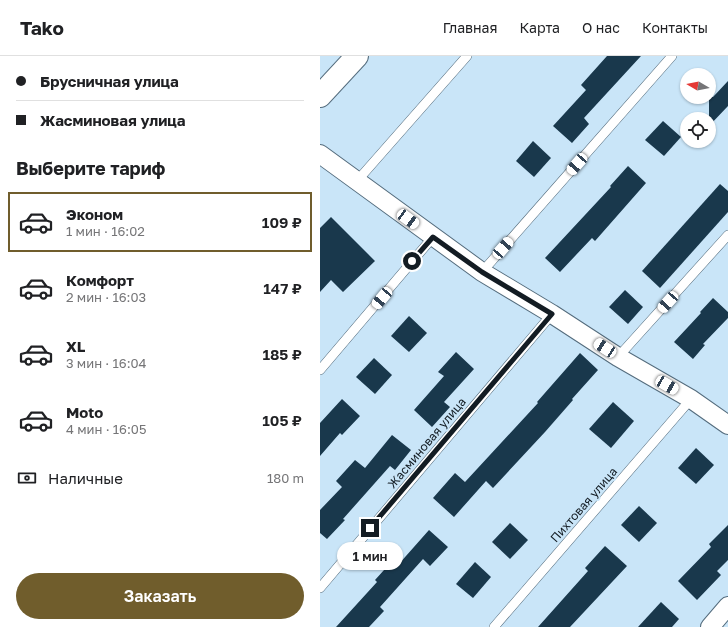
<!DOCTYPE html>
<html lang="ru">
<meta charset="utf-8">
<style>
body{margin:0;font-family:"Golos Text",sans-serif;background:#f2f2f2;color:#202124;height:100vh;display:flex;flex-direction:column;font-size:15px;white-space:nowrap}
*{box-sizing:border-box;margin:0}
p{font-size:13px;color:#757577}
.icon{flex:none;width:22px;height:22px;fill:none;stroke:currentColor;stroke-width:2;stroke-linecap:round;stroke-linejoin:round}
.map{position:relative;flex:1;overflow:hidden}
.panel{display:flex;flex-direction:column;background:#fff;width:320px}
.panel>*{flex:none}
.banner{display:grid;align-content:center;height:88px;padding:0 16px;background:#fff}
.needle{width:26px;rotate:280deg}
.tools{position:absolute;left:360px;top:12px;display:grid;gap:8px}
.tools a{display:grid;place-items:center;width:36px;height:36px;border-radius:50%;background:#fff;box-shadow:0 1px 3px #0004;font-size:20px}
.end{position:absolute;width:18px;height:18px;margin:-9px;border:5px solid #131c23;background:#fff;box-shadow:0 0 0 2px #fff}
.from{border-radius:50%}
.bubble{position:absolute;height:28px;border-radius:14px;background:#fff;box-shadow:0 1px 3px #0004;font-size:13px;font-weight:600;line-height:28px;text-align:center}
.car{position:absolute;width:12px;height:24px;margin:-12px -6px;border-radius:5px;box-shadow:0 0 3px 1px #0007;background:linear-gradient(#fff 24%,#345 0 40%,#fff 0 76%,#345 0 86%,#fff 0)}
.banner b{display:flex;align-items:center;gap:14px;height:38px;font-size:15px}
.banner b+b{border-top:1px solid #e0e0e0}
.banner i{width:10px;height:10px;background:#202124}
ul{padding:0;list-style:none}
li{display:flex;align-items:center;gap:12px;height:60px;margin:0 8px 6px;padding:0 8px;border:2px solid transparent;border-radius:0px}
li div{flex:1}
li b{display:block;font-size:15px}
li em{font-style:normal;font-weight:600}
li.active{border-color:#705d2c}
li>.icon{width:36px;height:36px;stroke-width:1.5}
h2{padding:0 16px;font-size:18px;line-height:48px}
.pay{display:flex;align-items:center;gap:10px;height:44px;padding:0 16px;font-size:15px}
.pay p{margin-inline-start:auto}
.primary-button{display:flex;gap:8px;margin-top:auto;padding:8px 16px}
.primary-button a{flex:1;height:46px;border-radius:24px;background:#705d2c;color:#fff;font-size:16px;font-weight:600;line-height:46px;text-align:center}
header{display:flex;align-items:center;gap:24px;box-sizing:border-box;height:56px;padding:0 20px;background:#fff;border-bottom:1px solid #e0e0e0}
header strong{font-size:19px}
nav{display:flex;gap:22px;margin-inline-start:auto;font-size:14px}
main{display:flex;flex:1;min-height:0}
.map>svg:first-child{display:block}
.building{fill:#19384c}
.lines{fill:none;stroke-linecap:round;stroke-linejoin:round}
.service-casing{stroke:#546c7d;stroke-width:10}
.minor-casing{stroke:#546c7d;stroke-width:20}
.tertiary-casing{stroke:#546c7d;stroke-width:24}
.service{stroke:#fff;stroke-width:9}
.minor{stroke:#fff;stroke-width:18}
.tertiary{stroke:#fff;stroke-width:22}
.route{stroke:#131c23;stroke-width:5}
.labels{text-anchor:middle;stroke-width:4;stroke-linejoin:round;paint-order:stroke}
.street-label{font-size:12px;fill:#131c23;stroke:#c9e5f8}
</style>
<header>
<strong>Tako</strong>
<nav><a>Главная</a><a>Карта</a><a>О нас</a><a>Контакты</a></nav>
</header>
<main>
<section class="panel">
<div class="banner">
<b><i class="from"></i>Брусничная улица</b>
<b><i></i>Жасминовая улица</b>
</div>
<h2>Выберите тариф</h2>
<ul>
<li class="active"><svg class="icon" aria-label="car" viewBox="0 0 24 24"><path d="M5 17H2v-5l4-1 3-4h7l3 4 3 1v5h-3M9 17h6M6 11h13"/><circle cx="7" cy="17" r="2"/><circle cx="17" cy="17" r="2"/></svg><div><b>Эконом</b><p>1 мин · 16:02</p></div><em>109 ₽</em></li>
<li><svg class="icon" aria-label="car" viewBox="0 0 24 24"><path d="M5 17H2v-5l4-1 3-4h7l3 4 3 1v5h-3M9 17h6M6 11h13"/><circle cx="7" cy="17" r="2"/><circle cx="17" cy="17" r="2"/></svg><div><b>Комфорт</b><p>2 мин · 16:03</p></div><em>147 ₽</em></li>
<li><svg class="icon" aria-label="car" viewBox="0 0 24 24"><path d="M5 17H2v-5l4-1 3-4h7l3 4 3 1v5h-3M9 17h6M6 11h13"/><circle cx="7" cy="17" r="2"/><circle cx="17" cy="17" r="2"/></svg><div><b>XL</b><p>3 мин · 16:04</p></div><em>185 ₽</em></li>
<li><svg class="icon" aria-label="car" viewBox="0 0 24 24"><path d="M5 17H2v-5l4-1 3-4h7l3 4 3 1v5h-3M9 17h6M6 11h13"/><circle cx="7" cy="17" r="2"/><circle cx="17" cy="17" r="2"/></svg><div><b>Moto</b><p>4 мин · 16:05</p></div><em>105 ₽</em></li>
</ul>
<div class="pay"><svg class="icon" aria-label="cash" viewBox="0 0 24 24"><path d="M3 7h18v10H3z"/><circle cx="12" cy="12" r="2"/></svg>Наличные<p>180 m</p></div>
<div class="primary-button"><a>Заказать</a></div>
</section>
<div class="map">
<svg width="408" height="571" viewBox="0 0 408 571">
<rect width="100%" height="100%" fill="#c9e5f8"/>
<g class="building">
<path d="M 287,0 L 321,0 L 264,62 L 269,68 L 252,87 L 233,70 L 266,34 L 261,29 Z"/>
<path d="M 408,25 L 408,50 L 389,70 L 389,41 L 393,41 Z"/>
<path d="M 343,65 L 361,81 L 344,100 L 325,84 Z"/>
<path d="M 213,85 L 231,102 L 214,121 L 196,105 Z"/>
<path d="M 308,110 L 326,127 L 275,185 L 272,182 L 240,216 L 225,202 L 291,131 L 290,130 Z"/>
<path d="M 400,128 L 408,135 L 408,156 L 340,232 L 322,215 Z"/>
<path d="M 11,161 L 55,205 L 23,236 L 11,224 L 0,236 L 0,172 Z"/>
<path d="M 305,234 L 323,251 L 308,268 L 289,251 Z"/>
<path d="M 393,242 L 408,256 L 408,262 L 383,288 L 385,289 L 373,303 L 354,286 L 381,257 L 380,256 Z"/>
<path d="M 89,260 L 107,277 L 89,296 L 71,280 Z"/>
<path d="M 136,296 L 154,313 L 124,346 L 130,351 L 112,371 L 94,354 L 124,320 L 118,316 Z"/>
<path d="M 260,297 L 278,314 L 252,343 L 253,344 L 225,376 L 173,432 L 166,425 L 134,461 L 113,442 L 135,417 L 145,426 L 218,347 L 217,346 Z"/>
<path d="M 54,302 L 72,319 L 55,338 L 36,321 Z"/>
<path d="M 22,343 L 40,360 L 22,379 L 20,377 L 0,400 L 0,367 Z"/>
<path d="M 293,346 L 314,365 L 291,392 L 269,373 Z"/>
<path d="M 72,379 L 91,394 L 75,414 L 70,410 L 23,463 L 25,464 L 7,483 L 0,477 L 0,454 L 22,431 L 16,425 L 35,404 L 45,412 Z"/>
<path d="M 376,392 L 394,409 L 376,428 L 358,412 Z"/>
<path d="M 319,450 L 337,467 L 319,486 L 301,469 Z"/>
<path d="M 190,467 L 208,484 L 190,503 L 172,486 Z"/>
<path d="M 408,469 L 408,504 L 397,515 L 401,519 L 377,544 L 358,525 L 391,491 L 389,488 Z"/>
<path d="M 109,474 L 128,491 L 110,510 L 103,503 L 60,551 L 64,555 L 49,571 L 16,571 L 57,526 L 55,524 L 73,504 L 78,509 Z"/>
<path d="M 285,490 L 307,510 L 250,571 L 218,571 L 268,515 L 265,512 Z"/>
<path d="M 155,506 L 171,521 L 153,542 L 136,528 Z"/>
<path d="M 341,546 L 359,563 L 352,571 L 318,571 Z"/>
</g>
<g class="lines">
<defs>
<g id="service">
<path d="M 37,125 L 147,0"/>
<path d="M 162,216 L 352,0"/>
<path d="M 298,301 L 408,179"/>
<path d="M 0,314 L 113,181"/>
<path d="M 0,532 L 232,258"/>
<path d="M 174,571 L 371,343"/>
</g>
<g id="minor">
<path d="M 0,98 L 162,216 L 232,258 L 298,301 L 371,343 L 408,369"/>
<path d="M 390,571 L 408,550"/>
</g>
<path id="tertiary" d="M 0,40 L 37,0"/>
</defs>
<use href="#service" class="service-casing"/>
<use href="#minor" class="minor-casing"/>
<use href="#tertiary" class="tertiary-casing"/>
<use href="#service" class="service"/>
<use href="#minor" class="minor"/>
<use href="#tertiary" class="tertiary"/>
</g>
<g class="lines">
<path class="route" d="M 50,472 L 232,258 L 162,216 L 113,181 L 92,205"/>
</g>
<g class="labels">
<g class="street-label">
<text transform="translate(107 387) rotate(-50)" y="4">Жасминовая улица</text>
<text transform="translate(264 449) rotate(-49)" y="4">Пихтовая улица</text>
</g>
</g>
</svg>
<div class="tools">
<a><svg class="needle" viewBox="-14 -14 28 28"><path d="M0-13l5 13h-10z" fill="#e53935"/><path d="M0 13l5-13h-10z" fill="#757577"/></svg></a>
<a><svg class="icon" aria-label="locate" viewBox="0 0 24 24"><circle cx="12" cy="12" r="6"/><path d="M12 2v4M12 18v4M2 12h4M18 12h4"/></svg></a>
</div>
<i class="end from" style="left:92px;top:205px"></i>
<i class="end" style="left:50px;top:472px"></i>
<div class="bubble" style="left:17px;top:486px;width:66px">1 мин</div>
<i class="car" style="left:257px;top:108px;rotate:221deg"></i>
<i class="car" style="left:88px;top:163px;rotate:126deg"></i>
<i class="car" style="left:183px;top:192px;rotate:41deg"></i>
<i class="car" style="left:62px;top:242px;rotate:220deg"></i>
<i class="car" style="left:348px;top:246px;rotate:222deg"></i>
<i class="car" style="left:285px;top:292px;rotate:303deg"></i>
<i class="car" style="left:347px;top:329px;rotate:120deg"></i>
</div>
</main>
